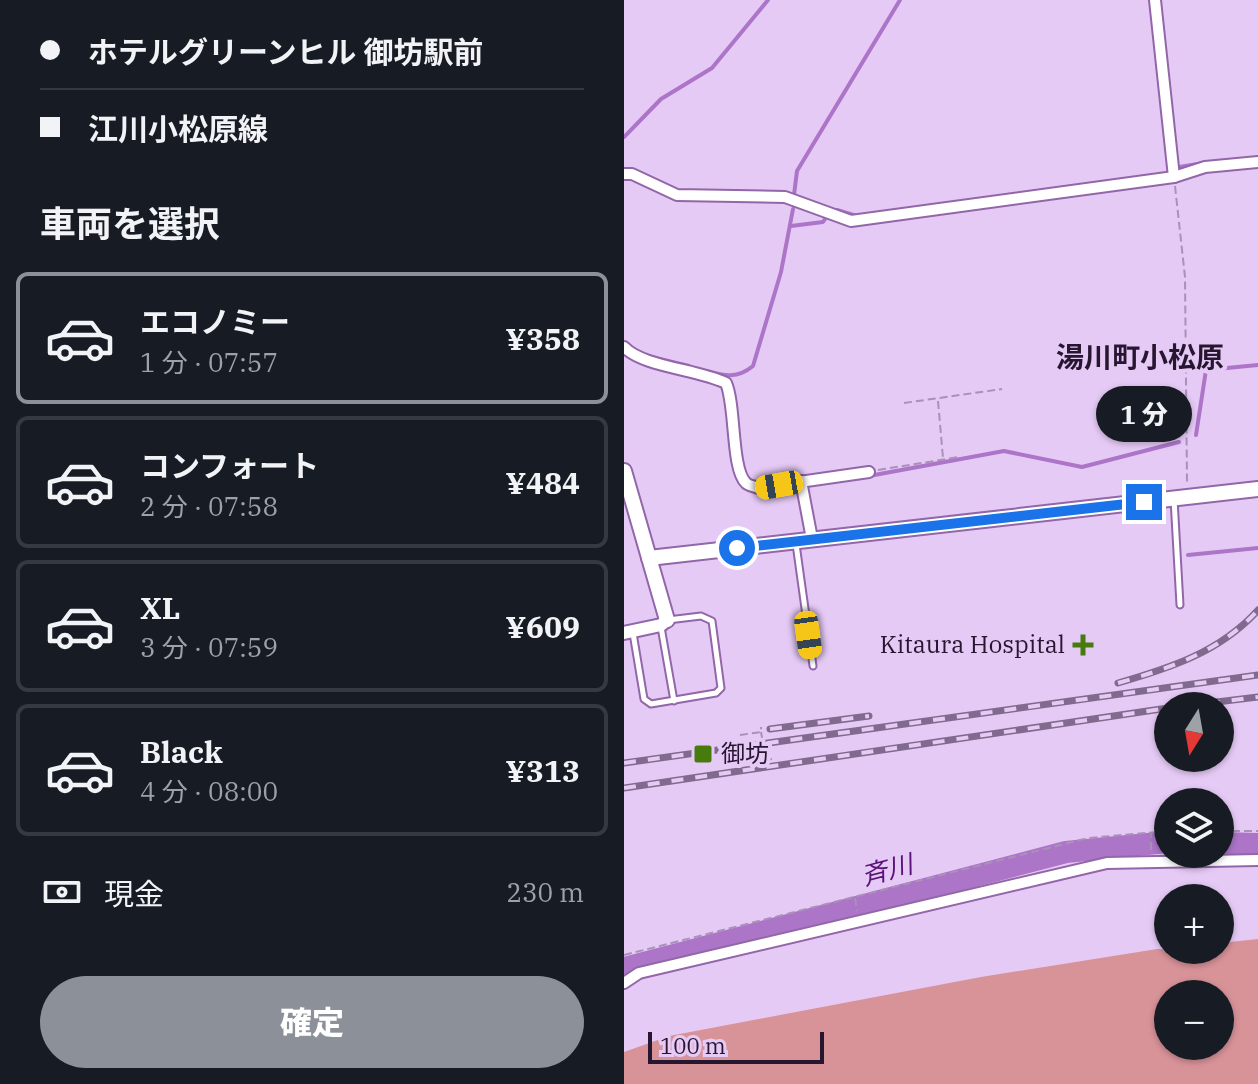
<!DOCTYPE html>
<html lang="ja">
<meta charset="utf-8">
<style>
body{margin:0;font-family:"IBM Plex Serif","Noto Sans JP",serif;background:#242831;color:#f1f3f6;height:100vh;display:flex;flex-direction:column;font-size:30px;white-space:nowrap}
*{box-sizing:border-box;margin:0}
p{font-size:26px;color:#9ea1a6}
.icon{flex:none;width:44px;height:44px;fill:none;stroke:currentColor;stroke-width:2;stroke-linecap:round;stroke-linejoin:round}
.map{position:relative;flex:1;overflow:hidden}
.details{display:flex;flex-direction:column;background:#171b24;width:624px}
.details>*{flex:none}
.banner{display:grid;align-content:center;height:176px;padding:0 40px;background:#171b24}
.needle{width:52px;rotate:191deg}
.fabs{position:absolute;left:530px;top:692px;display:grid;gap:16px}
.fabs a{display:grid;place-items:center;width:80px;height:80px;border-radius:50%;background:#171b24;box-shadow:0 2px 6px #0004;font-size:40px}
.scale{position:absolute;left:24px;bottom:20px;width:176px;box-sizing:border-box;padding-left:8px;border:4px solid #271630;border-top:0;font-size:22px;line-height:28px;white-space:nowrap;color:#271630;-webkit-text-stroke:6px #e6caf6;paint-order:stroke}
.end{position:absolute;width:36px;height:36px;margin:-18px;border:10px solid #1a73e8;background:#fff;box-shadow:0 0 0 4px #fff}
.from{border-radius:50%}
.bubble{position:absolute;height:56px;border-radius:28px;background:#171b24;box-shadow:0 2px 6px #0004;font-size:26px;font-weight:800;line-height:56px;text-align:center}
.car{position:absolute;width:24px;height:48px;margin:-24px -12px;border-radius:10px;box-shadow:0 0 6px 2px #0007;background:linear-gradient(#f5c518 24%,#345 0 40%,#f5c518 0 76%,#345 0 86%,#f5c518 0)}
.banner b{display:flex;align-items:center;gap:28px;height:76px;font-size:30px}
.banner b+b{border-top:2px solid #363941}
.banner i{width:20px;height:20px;background:#f1f3f6}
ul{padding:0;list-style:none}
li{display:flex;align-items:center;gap:24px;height:132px;margin:0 16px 12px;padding:0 24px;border:4px solid #363941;border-radius:12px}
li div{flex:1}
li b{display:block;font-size:30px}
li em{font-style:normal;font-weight:800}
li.selected{border-color:#8c9099}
li>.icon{width:72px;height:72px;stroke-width:1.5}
h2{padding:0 40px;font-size:36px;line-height:96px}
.pay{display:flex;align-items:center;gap:20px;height:88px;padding:0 40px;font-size:30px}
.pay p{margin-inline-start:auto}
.action{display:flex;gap:16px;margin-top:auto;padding:16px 40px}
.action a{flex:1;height:92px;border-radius:48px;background:#8c9099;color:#fff;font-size:32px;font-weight:800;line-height:92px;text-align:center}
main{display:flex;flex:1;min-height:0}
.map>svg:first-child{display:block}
.green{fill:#d89399;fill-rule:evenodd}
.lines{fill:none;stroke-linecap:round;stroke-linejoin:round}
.stream{stroke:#ac75c8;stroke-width:4}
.river{stroke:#ac75c8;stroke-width:22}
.service-casing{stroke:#9266a8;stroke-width:9}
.minor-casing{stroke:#9266a8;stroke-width:14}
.tertiary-casing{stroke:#9266a8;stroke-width:16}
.secondary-casing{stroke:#9266a8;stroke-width:18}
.path{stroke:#a991b7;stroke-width:2;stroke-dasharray:8 4;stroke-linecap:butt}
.service{stroke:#fff;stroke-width:5}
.minor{stroke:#fff;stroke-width:10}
.tertiary{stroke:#fff;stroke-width:12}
.secondary{stroke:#fff;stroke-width:14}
.rail-casing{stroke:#806a8d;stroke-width:7}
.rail{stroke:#e6caf6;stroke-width:4;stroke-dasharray:12;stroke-linecap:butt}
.path-bridge{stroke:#a991b7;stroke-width:2;stroke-dasharray:8 4;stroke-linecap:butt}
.route{stroke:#1a73e8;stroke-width:10}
.poi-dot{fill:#477b0d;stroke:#e6caf6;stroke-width:3}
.labels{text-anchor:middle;stroke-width:8;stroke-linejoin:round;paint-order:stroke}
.poi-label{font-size:24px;fill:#271630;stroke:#e6caf6;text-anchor:end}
.water-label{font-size:26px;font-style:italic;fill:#5b1278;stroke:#e6caf6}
.quarter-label{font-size:28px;font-weight:bold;fill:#271630;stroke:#e6caf6}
</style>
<main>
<section class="details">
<div class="banner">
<b><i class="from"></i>ホテルグリーンヒル 御坊駅前</b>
<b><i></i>江川小松原線</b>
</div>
<h2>車両を選択</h2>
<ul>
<li class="selected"><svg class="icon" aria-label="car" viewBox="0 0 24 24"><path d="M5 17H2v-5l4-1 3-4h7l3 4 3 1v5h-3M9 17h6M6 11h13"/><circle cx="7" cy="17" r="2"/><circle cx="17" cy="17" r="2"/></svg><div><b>エコノミー</b><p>1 分 · 07:57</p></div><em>¥358</em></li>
<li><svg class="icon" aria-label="car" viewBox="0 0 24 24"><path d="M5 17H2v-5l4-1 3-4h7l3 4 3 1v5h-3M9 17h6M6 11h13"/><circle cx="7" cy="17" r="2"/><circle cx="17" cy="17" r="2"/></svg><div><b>コンフォート</b><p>2 分 · 07:58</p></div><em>¥484</em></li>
<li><svg class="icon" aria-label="car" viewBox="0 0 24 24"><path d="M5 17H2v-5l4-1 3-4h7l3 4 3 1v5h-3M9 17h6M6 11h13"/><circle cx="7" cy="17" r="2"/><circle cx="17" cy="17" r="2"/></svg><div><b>XL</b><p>3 分 · 07:59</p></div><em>¥609</em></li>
<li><svg class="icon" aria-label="car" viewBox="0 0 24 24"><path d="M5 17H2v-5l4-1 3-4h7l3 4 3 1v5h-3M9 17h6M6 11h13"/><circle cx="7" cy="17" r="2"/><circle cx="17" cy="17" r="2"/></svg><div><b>Black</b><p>4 分 · 08:00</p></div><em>¥313</em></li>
</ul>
<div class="pay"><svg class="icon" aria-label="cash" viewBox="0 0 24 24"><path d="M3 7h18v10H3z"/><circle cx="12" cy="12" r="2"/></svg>現金<p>230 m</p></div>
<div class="action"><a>確定</a></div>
</section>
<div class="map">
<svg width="634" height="1084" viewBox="0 0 634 1084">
<rect width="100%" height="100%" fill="#e6caf6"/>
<path class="green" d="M 634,939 L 634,1084 L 0,1084 L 0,1052 L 45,1036 L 357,977 L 533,949 L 596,950 L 596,943 ZM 544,994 L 596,994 L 596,1046 L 544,1046 Z"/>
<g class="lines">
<g class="stream">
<path d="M 0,137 L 37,99 L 88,68 L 144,0"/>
<path d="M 555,167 L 580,163"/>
<path d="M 170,195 L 173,171 L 276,0"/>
<path d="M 213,210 L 236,217"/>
<path d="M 167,226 L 199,222 L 203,216"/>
<path d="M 27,357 L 65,366"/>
<path d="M 82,371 C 101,376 113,379 129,366 L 157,272 L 169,209"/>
<path d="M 572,435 L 582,370 L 634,365"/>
<path d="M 245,476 L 380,451 L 458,467 L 555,442"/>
<path d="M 564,555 L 634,548"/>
</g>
<g class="river">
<path d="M 596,843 L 634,844"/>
<path d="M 0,968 L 442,852 L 544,842"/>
</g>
<defs>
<g id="service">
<path d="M 550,499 L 556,605"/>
<path d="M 172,544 L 189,666"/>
<path d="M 37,627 L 50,701"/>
<path d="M 9,633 L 20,699 L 27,704 L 92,693 L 97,688 L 88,621 L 77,616 L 44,620"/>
</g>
<g id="minor">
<path d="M 531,0 L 550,177"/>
<path d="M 0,174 L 8,174 L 53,195 L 161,197 L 227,221 L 550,177 L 581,167 L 634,162"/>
<path d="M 0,347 C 19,367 73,369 102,383 C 112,406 107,469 122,483 C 125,486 130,486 134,488 L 245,472"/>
<path d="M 177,481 L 188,539"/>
<path d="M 0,983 L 15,973 L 483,863 L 634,860"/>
</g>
<path id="tertiary" d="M 0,633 L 37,625 L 43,620"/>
<g id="secondary">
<path d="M 0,471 L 43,620"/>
<path d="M 25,558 L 634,489"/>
</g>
</defs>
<use href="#service" class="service-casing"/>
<use href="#minor" class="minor-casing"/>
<use href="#tertiary" class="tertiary-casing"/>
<use href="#secondary" class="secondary-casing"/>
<g class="path">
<path d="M 551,186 L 561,277 L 563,483"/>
<path d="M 472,370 L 562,358"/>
<path d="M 314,401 L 319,458"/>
<path d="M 280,403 L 378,389"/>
<path d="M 254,470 L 335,457"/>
<path d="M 116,735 L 137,732 L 137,727"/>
<path d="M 121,763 L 148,759"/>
<path d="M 596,831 L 634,831"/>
<path d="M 527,850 L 527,832"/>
<path d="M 231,898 L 233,911"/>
<path d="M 0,955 L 464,838 L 544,831"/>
</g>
<use href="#service" class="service"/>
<use href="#minor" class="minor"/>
<use href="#tertiary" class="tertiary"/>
<use href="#secondary" class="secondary"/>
<defs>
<g id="rail">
<path d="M 494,683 C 546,668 596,652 634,610"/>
<path d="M 560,706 L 634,697"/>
<path d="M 146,729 L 245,716"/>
<path d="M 0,763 L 634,675"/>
<path d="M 0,788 L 544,708"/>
</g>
</defs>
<use href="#rail" class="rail-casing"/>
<use href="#rail" class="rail"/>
<path class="path-bridge" d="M 137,732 L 142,760"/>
</g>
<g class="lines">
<path class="route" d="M 113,548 L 520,502"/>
</g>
<g class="poi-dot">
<path d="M455 633h8v8h8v8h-8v8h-8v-8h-8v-8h8z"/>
<rect x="69" y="744" width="20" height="20" rx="4"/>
</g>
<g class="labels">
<g class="poi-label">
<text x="441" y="653">Kitaura Hospital</text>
<text x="97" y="762" text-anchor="start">御坊</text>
</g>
<g class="water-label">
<text transform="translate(263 870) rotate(-15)" y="9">斉川</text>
</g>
<g class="quarter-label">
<text x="516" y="367">湯川町小松原</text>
</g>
</g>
</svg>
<div class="fabs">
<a><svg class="needle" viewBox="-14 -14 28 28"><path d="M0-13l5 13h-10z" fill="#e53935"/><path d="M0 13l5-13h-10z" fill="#9ea1a6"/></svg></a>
<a><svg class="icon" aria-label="layers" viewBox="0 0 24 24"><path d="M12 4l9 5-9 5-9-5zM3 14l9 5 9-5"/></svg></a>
<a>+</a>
<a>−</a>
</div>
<div class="scale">100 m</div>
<i class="end from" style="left:113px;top:548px"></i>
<i class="end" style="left:520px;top:502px"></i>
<div class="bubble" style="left:472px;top:386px;width:96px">1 分</div>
<i class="car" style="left:155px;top:485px;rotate:260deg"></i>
<i class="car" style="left:184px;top:635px;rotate:172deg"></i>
</div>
</main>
